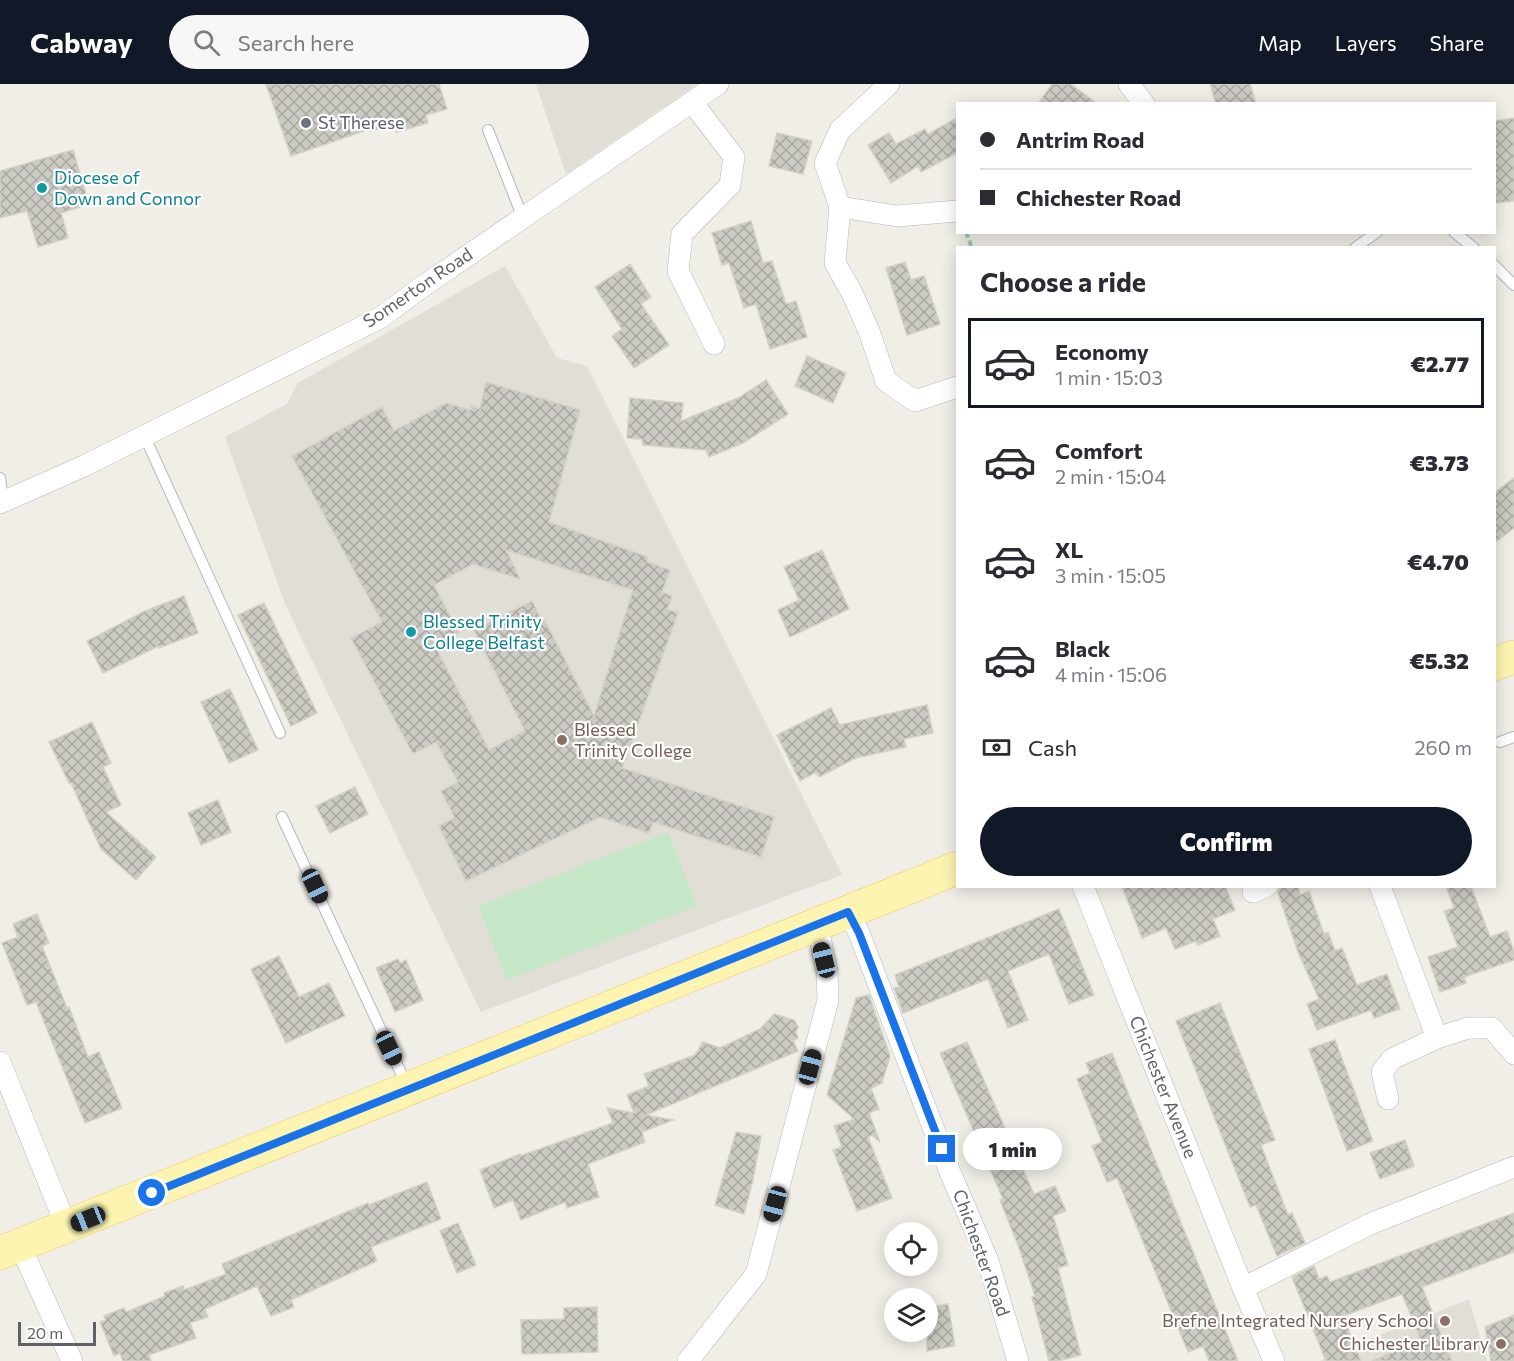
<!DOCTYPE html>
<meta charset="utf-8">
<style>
body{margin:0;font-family:Commissioner,sans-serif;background:#f7f7f7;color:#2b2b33;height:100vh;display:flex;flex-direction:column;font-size:22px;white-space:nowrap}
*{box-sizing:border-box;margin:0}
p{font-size:20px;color:#7c7c81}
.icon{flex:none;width:33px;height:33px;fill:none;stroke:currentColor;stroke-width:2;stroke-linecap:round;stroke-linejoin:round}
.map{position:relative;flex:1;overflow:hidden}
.side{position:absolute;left:956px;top:162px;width:540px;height:642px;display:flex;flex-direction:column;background:#fff;border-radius:0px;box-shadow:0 3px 15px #0003}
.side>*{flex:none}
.banner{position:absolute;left:956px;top:18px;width:540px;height:132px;border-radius:0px;box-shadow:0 3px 15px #0003;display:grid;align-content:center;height:132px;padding:0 24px;background:#fff}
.fabs{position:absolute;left:884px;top:1138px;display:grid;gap:12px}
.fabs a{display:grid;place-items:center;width:54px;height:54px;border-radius:50%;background:#fff;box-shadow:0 3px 15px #0003;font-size:30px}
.scale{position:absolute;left:18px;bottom:15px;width:78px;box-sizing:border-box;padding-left:6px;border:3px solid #5e6267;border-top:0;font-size:16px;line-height:21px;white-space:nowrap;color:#5e6267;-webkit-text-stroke:4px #fff;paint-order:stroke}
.end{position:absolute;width:27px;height:27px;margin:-14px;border:8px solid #1a73e8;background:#fff;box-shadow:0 0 0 3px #fff}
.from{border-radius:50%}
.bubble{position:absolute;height:42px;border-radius:21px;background:#fff;box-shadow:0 3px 15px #0003;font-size:20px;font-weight:800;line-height:42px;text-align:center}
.car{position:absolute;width:18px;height:36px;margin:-18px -9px;border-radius:8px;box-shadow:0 0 4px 2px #0007;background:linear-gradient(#222 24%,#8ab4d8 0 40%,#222 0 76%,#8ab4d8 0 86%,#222 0)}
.banner b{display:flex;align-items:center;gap:21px;height:57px;font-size:22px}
.banner b+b{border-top:2px solid #e1e1e2}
.banner i{width:15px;height:15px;background:#2b2b33}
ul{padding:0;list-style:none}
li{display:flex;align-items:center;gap:18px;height:90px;margin:0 12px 9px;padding:0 12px;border:3px solid transparent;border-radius:0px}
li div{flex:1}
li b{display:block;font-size:22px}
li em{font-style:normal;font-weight:800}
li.active{border-color:#111827}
li>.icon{width:54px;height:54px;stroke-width:1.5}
h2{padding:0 24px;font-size:27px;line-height:72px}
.pay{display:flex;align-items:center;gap:15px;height:66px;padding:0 24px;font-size:22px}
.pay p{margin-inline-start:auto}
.primary-button{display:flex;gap:12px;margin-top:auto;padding:12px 24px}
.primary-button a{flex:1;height:69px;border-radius:36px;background:#111827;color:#fff;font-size:24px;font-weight:800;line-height:69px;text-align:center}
header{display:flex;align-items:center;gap:36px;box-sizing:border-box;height:84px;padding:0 30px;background:#111827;color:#fff}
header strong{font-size:28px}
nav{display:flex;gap:33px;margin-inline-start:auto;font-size:21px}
.search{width:420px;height:54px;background:#f7f7f7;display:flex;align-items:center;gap:15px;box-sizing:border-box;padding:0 21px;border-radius:33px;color:#7c7c81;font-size:22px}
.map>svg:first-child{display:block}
.education{fill:#e0ded5}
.pitch{fill:#c5e6c7}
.building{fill:url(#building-cross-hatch);stroke:#d4d1c5;stroke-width:1.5;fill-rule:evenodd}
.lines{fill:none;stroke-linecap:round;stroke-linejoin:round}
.lane-casing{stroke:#b4b7bb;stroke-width:12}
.street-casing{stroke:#b4b7bb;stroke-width:22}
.primary-casing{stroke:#ecce64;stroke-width:34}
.path{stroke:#9ec7ad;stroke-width:4;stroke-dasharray:6 3;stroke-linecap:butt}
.lane{stroke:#fff;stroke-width:10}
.street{stroke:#fff;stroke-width:21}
.primary{stroke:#fcf4b0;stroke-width:33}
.route{stroke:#1a73e8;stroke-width:8}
.worship-dot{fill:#6b7280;stroke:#fff;stroke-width:2}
.culture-dot{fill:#0f9aa8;stroke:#fff;stroke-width:2}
.education-dot{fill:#8d6e63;stroke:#fff;stroke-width:2}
.labels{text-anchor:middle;stroke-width:4.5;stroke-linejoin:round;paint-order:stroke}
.worship-label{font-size:18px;fill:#5b616d;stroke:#fff;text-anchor:start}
.culture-label{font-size:18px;fill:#0d838f;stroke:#fff;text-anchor:start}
.street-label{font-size:18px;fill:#5e6267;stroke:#fff}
.education-label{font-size:18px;fill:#785e54;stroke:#fff;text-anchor:end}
</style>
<header>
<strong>Cabway</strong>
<div class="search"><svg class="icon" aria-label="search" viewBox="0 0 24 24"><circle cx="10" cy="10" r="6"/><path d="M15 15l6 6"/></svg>Search here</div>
<nav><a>Map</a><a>Layers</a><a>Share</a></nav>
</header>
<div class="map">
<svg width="1514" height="1277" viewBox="0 0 1514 1277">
<defs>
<pattern id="building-cross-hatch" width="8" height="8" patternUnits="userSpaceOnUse" patternTransform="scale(1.5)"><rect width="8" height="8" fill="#cbcac3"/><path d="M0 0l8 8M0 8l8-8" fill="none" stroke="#a8a7a2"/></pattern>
</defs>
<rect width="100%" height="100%" fill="#f0eee7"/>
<g class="education">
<path d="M 536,0 L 697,0 L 566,90 Z"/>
<path d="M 505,182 L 557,274 L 587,282 L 842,791 L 481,928 L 285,520 L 225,353 L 287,320 L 298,299 Z"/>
<path d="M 1469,1215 L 1487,1277 L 1320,1277 L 1362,1258 Z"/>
</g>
<path class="pitch" d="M 668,748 L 697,822 L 507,896 L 478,822 Z"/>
<g class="building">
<path d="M 266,0 L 439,0 L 447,25 L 426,31 L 428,39 L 397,48 L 394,40 L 371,47 L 370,45 L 291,72 Z"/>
<path d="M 1052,0 L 1071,0 L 1097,20 L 1038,20 Z"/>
<path d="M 1210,0 L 1250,0 L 1256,20 L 1216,20 Z"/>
<path d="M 957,34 L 957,69 L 921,88 L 918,82 L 891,99 L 868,61 L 889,49 L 896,60 L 925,45 L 928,50 Z"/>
<path d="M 1514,34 L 1514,117 L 1496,119 L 1494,37 Z"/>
<path d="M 777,49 L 812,57 L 803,90 L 769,82 Z"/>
<path d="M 73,66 L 89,120 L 61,129 L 68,154 L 38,163 L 27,127 L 0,134 L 0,87 Z"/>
<path d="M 751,137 L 763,179 L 772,177 L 786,220 L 796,217 L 807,253 L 770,265 L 756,220 L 744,224 L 729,179 L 722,181 L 712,149 Z"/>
<path d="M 905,178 L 911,196 L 924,192 L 940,240 L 907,251 L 886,184 Z"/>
<path d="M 630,180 L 651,213 L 641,220 L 669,261 L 634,284 L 612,252 L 622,245 L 595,203 Z"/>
<path d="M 807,272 L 846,289 L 833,319 L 795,302 Z"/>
<path d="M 766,296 L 788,330 L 743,359 L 709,373 L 706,366 L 643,361 L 642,355 L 627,354 L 630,314 L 683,319 L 681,337 L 740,313 Z"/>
<path d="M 486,298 L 580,326 L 549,438 L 648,473 L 647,478 L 670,486 L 662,508 L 672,512 L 667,525 L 678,529 L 622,684 L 774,733 L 761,773 L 653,738 L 649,749 L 600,733 L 466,797 L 439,742 L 455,734 L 441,707 L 458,698 L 436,658 L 413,670 L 351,554 L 382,538 L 292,372 L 382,323 L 394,347 L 446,319 L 470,326 L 472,322 L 480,325 ZM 506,466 L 633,506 L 594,632 L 544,535 L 542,537 L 532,517 L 474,546 L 525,647 L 489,666 L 435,562 L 459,549 L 434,501 L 473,480 L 520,495 Z"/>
<path d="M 1514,394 L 1514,444 L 1494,459 L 1494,409 Z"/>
<path d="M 822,466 L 849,525 L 790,553 L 778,526 L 799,516 L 784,483 Z"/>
<path d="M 184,512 L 198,549 L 159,564 L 159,562 L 103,589 L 87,557 L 145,527 Z"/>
<path d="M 264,519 L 317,629 L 291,642 L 238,531 Z"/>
<path d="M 230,605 L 258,666 L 229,679 L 201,618 Z"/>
<path d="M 927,621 L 933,649 L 904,655 L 906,663 L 856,674 L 819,693 L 816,688 L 800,697 L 777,651 L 831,624 L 840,641 Z"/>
<path d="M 92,638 L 111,679 L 103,683 L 121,721 L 106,728 L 156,773 L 136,796 L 101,765 L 71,699 L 69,699 L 49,658 Z"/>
<path d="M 355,703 L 368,730 L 330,749 L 316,722 Z"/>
<path d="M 218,716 L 231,748 L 201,761 L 188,729 Z"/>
<path d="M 1122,802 L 1225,802 L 1235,826 L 1213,835 L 1220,852 L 1198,861 L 1196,857 L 1175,865 L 1166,844 L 1142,854 Z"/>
<path d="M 1280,802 L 1298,802 L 1300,811 L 1309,807 L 1324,850 L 1328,848 L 1335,867 L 1342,864 L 1357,901 L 1387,890 L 1400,925 L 1374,934 L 1371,926 L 1317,946 L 1307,920 L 1319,915 L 1298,868 L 1278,809 Z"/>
<path d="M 1446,802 L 1471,802 L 1490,853 L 1507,847 L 1514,868 L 1514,876 L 1464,893 L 1466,899 L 1440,908 L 1428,873 L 1458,863 L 1444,827 L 1454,824 Z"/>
<path d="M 1059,825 L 1094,911 L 1069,920 L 1049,870 L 1008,887 L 1028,936 L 1008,944 L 988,895 L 903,929 L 894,904 L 899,903 L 895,891 Z"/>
<path d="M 37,830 L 49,859 L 42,862 L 67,924 L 69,923 L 88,973 L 99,968 L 122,1024 L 85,1039 L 36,918 L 27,921 L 2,859 L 18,853 L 13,840 Z"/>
<path d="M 279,872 L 299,913 L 329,899 L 345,932 L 286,959 L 251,885 Z"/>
<path d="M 398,875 L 400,879 L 406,876 L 423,916 L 395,928 L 376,884 Z"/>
<path d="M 869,911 L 890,972 L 882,999 L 871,1004 L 879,1025 L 869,1029 L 880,1058 L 872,1051 L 868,1053 L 892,1114 L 857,1127 L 833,1066 L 842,1063 L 834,1042 L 854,1035 L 827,1011 L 856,914 Z"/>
<path d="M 1220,919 L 1275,1056 L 1261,1061 L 1288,1131 L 1292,1129 L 1305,1159 L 1277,1172 L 1256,1121 L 1250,1123 L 1176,937 Z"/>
<path d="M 774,930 L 794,936 L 798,943 L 796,948 L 798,954 L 793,957 L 798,967 L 646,1031 L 673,1036 L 642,1048 L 645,1058 L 588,1080 L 599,1113 L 567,1124 L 565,1118 L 521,1136 L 513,1116 L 494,1124 L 480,1086 L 520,1070 L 520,1072 L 613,1039 L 607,1024 L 634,1029 L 627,1011 L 649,1002 L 644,990 L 695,971 L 703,958 L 720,964 L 760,945 Z"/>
<path d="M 1335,956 L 1373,1057 L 1347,1067 L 1309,965 Z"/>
<path d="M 967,958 L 1034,1110 L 1055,1102 L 1066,1127 L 1053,1132 L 1068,1181 L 1058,1184 L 1081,1271 L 1058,1277 L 1049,1277 L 1032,1213 L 1035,1212 L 1019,1164 L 1000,1116 L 1003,1115 L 940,969 Z"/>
<path d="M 1112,969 L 1156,1078 L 1238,1277 L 1209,1277 L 1203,1262 L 1188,1268 L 1117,1094 L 1107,1098 L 1092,1062 L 1102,1058 L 1077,995 L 1090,989 L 1086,979 Z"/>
<path d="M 736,1048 L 761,1052 L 753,1096 L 744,1130 L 715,1121 Z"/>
<path d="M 1405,1056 L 1414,1082 L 1380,1095 L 1370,1069 Z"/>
<path d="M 427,1098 L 441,1135 L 371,1163 L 377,1177 L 291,1216 L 294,1223 L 271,1232 L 257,1202 L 205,1225 L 208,1233 L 190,1239 L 196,1254 L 149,1271 L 151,1277 L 123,1277 L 120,1269 L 114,1272 L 100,1238 L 106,1236 L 104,1232 L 124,1224 L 126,1228 L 165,1212 L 164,1209 L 183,1202 L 184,1206 L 226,1190 L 222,1180 L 368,1119 L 369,1121 Z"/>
<path d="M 1514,1129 L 1514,1168 L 1422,1203 L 1452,1277 L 1372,1277 L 1421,1256 L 1402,1210 L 1343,1232 L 1361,1277 L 1326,1277 L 1292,1193 L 1314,1182 L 1319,1195 L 1327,1192 L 1330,1198 Z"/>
<path d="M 458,1139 L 476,1181 L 457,1189 L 440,1147 Z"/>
<path d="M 948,1220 L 955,1262 L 927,1267 L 927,1224 Z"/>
<path d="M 597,1223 L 598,1268 L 522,1270 L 521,1236 L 564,1235 L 564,1224 Z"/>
<path d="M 1514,1231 L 1514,1277 L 1491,1277 L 1485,1243 Z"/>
</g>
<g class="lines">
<defs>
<g id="lane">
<path d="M 488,46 L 523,134"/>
<path d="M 1454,148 L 1474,164"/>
<path d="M 1355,164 L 1377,148"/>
<path d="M 1494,181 L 1514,201"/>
<path d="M 144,351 L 280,649"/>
<path d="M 0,394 L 3,417"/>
<path d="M 1500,658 L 1514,653"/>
<path d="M 282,733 L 407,1002"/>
</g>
<g id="street">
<path d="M 889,0 L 840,46 L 825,79 L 840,123 L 835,179 L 852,209 L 869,247 L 886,297 L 915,317 L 957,303"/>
<path d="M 1129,0 L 1144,20"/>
<path d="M 692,18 L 734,73 L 730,101 L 682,150 L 678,187 L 714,260"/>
<path d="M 840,123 L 897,132 L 957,127"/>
<path d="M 0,419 L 84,382 L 380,234 L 419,205 L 718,0"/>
<path d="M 1083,802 L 1243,1204 L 1274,1277"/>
<path d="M 1380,802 L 1437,954"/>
<path d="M 1253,808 L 1267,802"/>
<path d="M 848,828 L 859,849 L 950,1088 L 988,1177 L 1018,1277"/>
<path d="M 0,978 L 67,1144"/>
<path d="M 1388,1015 L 1382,988 L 1392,975 L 1437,954 L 1468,944 L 1492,944 L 1514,970"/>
<path d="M 20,1161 L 72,1277"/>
<path d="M 1243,1204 L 1370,1140 L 1514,1083"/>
<path d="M 688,1277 L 756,1190 L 828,916 L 827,887 L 817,840"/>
</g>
<g id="primary">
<path d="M 1494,580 L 1514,573"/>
<path d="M 0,1169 L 957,784"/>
</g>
</defs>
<use href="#lane" class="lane-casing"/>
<use href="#street" class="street-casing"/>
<use href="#primary" class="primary-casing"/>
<path class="path" d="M 966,148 L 972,164"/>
<use href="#lane" class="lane"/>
<use href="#street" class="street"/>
<use href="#primary" class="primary"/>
</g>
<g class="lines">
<path class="route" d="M 152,1109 L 848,828 L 859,849 L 942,1065"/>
</g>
<circle class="worship-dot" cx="306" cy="39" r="6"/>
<g class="culture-dot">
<circle cx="42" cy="104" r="6"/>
<circle cx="411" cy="548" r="6"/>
</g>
<g class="education-dot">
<circle cx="562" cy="656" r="6"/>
<circle cx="1445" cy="1237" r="6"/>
<circle cx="1501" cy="1260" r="6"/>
</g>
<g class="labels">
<g class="worship-label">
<text x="318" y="45">St Therese</text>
</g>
<g class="culture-label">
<text x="54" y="100">Diocese of<tspan x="54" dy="21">Down and Connor</tspan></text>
<text x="423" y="544">Blessed Trinity<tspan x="423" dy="21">College Belfast</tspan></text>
</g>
<g class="street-label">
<text transform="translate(418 204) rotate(-34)" y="6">Somerton Road</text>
<text transform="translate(1163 1003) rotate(68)" y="6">Chichester Avenue</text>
<text transform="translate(981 1169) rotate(70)" y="6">Chichester Road</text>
</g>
<g class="education-label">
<text x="574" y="652" text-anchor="start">Blessed<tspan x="574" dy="21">Trinity College</tspan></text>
<text x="1433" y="1243">Brefne Integrated Nursery School</text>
<text x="1489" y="1266">Chichester Library</text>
</g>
</g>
</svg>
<div class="fabs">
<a><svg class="icon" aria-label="locate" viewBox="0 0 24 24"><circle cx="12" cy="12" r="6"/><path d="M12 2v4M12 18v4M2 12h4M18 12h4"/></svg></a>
<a><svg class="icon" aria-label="layers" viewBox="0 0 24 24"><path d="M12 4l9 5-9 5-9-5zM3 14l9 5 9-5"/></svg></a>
</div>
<div class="scale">20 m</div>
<i class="end from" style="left:152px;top:1109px"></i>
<i class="end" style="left:942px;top:1065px"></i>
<div class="bubble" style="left:963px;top:1044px;width:99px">1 min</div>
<i class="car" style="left:315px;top:802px;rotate:155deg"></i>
<i class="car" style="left:824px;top:876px;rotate:346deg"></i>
<i class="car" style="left:389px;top:964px;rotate:155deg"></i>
<i class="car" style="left:810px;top:983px;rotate:15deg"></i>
<i class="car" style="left:775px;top:1120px;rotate:195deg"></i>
<i class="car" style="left:88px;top:1135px;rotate:248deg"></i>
<div class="banner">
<b><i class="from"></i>Antrim Road</b>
<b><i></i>Chichester Road</b>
</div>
<section class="side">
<h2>Choose a ride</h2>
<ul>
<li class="active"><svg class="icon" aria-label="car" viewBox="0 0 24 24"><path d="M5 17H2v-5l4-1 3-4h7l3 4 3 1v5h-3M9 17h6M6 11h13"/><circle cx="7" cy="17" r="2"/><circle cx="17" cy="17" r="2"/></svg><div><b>Economy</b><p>1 min · 15:03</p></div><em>€2.77</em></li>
<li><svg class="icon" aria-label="car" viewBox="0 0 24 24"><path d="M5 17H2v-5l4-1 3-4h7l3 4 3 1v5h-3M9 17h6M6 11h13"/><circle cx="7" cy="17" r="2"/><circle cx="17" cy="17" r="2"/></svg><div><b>Comfort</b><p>2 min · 15:04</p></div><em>€3.73</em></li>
<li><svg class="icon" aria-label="car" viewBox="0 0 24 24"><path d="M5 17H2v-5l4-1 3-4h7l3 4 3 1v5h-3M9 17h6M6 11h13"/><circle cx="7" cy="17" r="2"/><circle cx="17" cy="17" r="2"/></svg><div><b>XL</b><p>3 min · 15:05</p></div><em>€4.70</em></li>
<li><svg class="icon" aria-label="car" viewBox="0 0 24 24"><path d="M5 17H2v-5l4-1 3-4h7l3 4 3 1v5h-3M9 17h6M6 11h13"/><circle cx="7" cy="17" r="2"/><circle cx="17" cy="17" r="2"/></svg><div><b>Black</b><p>4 min · 15:06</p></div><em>€5.32</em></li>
</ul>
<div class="pay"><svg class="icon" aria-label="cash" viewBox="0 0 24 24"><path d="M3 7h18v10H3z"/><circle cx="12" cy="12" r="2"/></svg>Cash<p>260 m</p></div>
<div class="primary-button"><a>Confirm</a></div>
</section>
</div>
